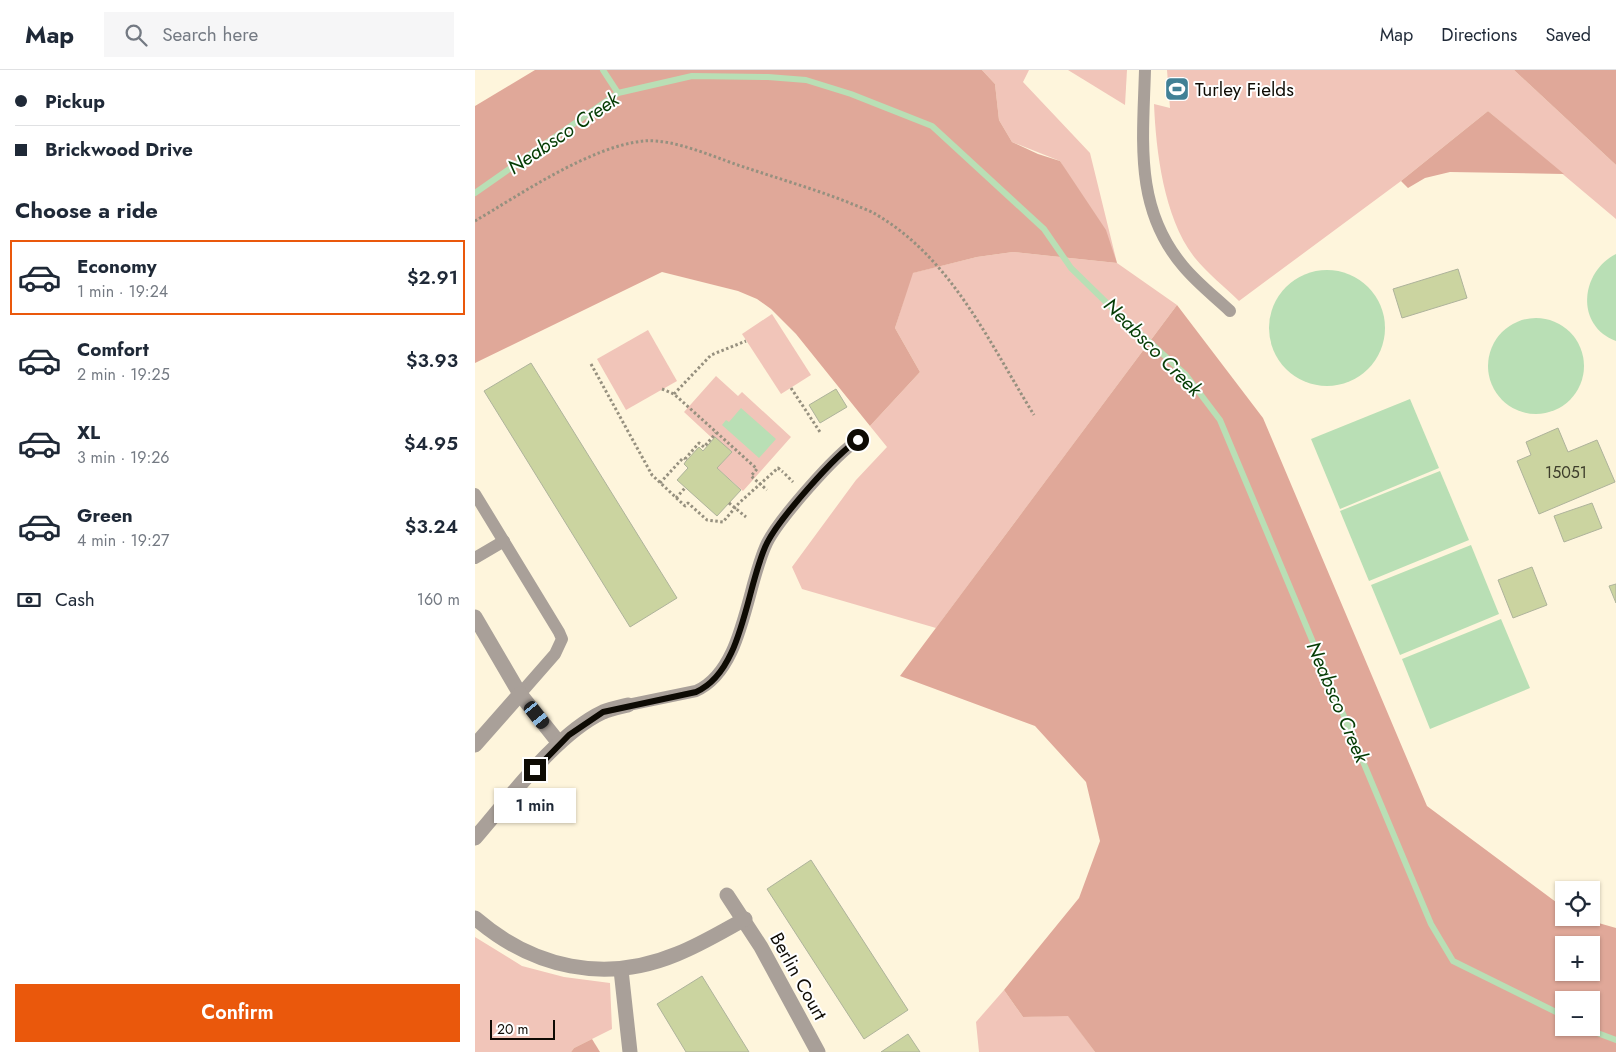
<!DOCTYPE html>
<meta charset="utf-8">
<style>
body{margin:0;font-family:Jost,sans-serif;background:#f6f6f7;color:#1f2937;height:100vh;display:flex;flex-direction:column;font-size:19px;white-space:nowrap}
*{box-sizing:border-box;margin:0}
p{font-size:16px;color:#747a83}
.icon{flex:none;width:28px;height:28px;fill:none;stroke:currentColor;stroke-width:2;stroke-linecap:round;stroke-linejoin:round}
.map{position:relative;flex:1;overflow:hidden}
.panel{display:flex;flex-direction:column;background:#fff;width:475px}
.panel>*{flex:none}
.top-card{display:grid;align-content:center;height:110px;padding:0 15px;background:#fff}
.fabs{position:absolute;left:1080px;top:811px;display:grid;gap:10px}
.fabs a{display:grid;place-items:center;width:45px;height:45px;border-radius:0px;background:#fff;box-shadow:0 1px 4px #0004;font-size:25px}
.scale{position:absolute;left:15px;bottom:12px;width:65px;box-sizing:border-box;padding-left:5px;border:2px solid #0e0b04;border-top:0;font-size:14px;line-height:18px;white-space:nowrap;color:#0e0b04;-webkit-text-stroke:4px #fff;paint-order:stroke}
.end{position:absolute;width:22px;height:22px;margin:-11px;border:6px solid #0e0b04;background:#fff;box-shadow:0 0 0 2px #fff}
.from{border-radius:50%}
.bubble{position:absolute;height:35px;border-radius:0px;background:#fff;box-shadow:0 1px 4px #0004;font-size:16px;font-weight:600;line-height:35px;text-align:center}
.car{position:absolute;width:15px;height:30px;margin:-15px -8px;border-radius:6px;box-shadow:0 0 4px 1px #0007;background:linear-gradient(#222 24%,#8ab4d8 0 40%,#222 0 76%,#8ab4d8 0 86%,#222 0)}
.top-card b{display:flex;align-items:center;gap:18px;height:48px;font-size:19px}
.top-card b+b{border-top:1px solid #e0e1e3}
.top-card i{width:12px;height:12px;background:#1f2937}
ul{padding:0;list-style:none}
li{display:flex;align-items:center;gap:15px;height:75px;margin:0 10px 8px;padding:0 5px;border:2px solid transparent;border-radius:0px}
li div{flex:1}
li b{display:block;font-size:19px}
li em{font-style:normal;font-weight:600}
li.selected{border-color:#ea580c}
li>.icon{width:45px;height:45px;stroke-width:1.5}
h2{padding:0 15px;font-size:22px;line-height:60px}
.pay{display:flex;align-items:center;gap:12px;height:55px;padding:0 15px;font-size:19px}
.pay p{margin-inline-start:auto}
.button{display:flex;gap:10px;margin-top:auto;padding:10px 15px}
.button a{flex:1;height:58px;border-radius:0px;background:#ea580c;color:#fff;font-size:20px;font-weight:600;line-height:58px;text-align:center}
header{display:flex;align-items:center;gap:30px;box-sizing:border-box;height:70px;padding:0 25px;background:#fff;border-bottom:1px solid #e0e1e3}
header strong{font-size:24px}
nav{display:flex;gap:28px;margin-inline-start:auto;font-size:18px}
.search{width:350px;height:45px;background:#f6f6f7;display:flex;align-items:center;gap:12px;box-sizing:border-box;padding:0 18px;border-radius:0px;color:#747a83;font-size:19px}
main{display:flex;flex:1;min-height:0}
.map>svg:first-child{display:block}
.green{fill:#f1c5b9}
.forest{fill:#e0a899;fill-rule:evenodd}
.water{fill:#b9dfb5}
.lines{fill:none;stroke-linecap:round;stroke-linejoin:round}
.stream{stroke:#b9dfb5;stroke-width:6}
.building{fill:#cbd4a0;stroke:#aeb39b}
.path{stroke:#96907f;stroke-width:3;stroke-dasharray:2.5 2.5;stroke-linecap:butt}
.service{stroke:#a9a099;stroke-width:12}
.minor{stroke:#a9a099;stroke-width:15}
.route{stroke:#0e0b04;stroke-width:6}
.labels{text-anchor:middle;stroke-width:4;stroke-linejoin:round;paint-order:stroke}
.number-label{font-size:16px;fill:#3d3d2b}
.poi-label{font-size:19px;fill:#0e0b04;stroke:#fff;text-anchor:start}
.street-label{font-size:19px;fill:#0e0b04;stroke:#fff}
.water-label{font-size:20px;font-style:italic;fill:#053c04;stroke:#fff}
</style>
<header>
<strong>Map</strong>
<div class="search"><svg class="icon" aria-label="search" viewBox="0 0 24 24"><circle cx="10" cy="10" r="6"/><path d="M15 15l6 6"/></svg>Search here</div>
<nav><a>Map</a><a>Directions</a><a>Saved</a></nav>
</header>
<main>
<section class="panel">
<div class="top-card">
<b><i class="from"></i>Pickup</b>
<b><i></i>Brickwood Drive</b>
</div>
<h2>Choose a ride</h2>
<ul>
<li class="selected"><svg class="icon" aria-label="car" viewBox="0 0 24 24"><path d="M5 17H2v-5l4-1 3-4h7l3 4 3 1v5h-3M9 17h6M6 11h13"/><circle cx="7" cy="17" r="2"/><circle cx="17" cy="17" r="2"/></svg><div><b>Economy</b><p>1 min · 19:24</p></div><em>$2.91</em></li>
<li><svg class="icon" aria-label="car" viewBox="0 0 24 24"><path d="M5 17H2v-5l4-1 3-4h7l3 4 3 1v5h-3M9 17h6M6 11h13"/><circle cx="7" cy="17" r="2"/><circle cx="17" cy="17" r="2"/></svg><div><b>Comfort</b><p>2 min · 19:25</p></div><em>$3.93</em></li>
<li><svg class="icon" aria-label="car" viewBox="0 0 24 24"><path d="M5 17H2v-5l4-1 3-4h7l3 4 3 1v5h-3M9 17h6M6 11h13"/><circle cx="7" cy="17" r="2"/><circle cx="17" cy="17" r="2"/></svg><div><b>XL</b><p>3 min · 19:26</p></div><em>$4.95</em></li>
<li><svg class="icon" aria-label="car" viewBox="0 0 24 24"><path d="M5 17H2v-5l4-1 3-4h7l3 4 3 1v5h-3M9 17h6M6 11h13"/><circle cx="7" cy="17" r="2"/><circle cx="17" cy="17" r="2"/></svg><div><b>Green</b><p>4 min · 19:27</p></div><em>$3.24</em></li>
</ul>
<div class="pay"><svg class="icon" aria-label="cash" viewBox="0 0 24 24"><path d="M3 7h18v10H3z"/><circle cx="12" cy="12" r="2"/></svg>Cash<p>160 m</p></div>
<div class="button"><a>Confirm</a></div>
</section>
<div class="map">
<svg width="1141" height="982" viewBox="0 0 1141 982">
<rect width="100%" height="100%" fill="#fef5dc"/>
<g class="green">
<path d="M 507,0 L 554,0 L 548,12 L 615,83 L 642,193 L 702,235 L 461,558 L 327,519 L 317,497 L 381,410 L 412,377 L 395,356 L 445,302 L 420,258 L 437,203 L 502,187 L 538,182 L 642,193 L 585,91 L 537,72 L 524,50 L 520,14 Z"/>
<path d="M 593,0 L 652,0 L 650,35 Z"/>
<path d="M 692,0 L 1039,0 L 1141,95 L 1141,149 L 1013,41 L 926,111 L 764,231 C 750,217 732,203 720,188 C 689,149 681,82 679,34 L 695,38 Z"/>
<path d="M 297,244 L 336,305 L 306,324 L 267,264 Z"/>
<path d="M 173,260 L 202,311 L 151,340 L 122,289 Z"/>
<path d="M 241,306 L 263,326 L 267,322 L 316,367 L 268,421 L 242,398 L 257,382 L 237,368 L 209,342 Z"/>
<path d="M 0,867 L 47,896 L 89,907 L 135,913 L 137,959 L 99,978 L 96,982 L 0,982 Z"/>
<path d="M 529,920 L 548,947 L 593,945 L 620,982 L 504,982 L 501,952 Z"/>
</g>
<g class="forest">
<path d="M 60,0 L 507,0 L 520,14 L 524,50 L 537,72 L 563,84 L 585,91 L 631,160 L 642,193 L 538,182 L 502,187 L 438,203 L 420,258 L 445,302 L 395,356 L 321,264 L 296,239 L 282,229 L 263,221 L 187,202 L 0,293 L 0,36 Z"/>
<path d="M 1039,0 L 1141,0 L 1141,95 Z"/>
<path d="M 1013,41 L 1089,104 L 975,102 L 950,108 L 933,118 L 926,111 Z"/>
<path d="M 702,235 L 788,348 L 952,736 L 1089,838 L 1089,848 L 1106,848 L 1141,858 L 1141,982 L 620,982 L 593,946 L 548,947 L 529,920 L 604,828 L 625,771 L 611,712 L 560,656 L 425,606 ZM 1089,875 L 1116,875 L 1116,902 L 1089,902 ZM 1089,930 L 1116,930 L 1116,958 L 1089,958 Z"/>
<path d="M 117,969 L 125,982 L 96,982 L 99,978 Z"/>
</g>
<g class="water">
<path d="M 1141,184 L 1141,271 C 1100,256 1105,202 1141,184 Z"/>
<circle cx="852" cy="258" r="58"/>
<circle cx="1061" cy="296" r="48"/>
<path d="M 935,329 L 964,398 L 865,439 L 836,369 Z"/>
<path d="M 266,338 L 301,369 L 284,388 L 247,355 L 251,350 L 254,352 Z"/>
<path d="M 965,401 L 994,470 L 894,511 L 865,441 Z"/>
<path d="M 996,475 L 1024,544 L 925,585 L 896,515 Z"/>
<path d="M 1026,549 L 1055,618 L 955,659 L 927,589 Z"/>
</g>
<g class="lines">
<g class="stream">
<path d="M 128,0 L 143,23"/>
<path d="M 0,123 L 143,23 L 217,6 L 293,7 L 331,10 L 376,24 L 457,56 L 569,159 L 596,198 L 639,240 L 711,305 L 745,350 L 956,854 L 978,891 L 1089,946"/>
<path d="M 1109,958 L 1141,970"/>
</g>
</g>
<g class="building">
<path d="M 983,199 L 992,228 L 927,248 L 918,219 Z"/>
<path d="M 56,293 L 202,528 L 155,557 L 9,321 Z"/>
<path d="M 361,319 L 372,337 L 345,353 L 334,335 Z"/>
<path d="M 1083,358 L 1093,382 L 1122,370 L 1140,412 L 1064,444 L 1042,391 L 1056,385 L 1051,372 Z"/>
<path d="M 240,367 L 257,382 L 242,398 L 266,420 L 242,446 L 202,410 L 213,398 L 209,394 L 211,391 L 224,377 L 228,381 Z"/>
<path d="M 1117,433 L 1127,458 L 1089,472 L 1079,446 Z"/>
<path d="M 1057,497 L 1072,535 L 1038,548 L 1023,510 Z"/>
<path d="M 1141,514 L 1141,533 L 1134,516 Z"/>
<path d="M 336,790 L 433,940 L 389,969 L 292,819 Z"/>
<path d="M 227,906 L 274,982 L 211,982 L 182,934 Z"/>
<path d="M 433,964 L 445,982 L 406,982 Z"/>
</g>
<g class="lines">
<g class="path">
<path d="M 0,151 C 46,124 116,76 169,71 C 200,68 245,90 275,99 C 308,110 342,120 375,133 C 384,137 394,140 402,145 C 477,189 515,274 559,345"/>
<path d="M 116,294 L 177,405 L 210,436 L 213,433 L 232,450 L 248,452 L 264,433 L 303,398 L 308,402"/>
<path d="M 316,318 L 345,362"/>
<path d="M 187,319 L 199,324 L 282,399 L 276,406 L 292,420"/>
<path d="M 199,324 L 236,285 L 271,271"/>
<path d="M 210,389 L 224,373 L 229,377 L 241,363"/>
<path d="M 310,404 L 318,412"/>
<path d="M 185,413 L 208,388 L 210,389"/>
<path d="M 201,428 L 210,418"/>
<path d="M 254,433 L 271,447"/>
</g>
<g class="service">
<path d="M 670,0 C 668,71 659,138 708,196 C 722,213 739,226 755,241"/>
<path d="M 0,424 L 84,562 L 87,569 L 80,584 L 45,624"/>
<path d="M 0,488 L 29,471"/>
<path d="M 153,635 L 221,621 C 269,600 271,516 292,473 C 304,449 360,385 383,370"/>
</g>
<g class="minor">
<path d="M 0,547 L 45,624 L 84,673"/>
<path d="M 0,675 L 45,624"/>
<path d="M 0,768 C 34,729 81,664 128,642 C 135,639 145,637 153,635"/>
<path d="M 252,825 L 286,877 L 343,982"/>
<path d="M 0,848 C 58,898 130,914 202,884 C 225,875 248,861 270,849"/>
<path d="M 146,900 L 155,982"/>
</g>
</g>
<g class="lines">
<path class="route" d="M 60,700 L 94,665 L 128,642 L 221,622 C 269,601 271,515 292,473 C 304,449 360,385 383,370"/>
</g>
<defs>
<symbol id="stadium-square" viewBox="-11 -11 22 22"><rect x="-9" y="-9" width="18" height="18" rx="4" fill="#418095" stroke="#fff"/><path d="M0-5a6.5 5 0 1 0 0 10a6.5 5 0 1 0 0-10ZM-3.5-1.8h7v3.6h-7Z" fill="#fff"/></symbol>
</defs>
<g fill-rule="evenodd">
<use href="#stadium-square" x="688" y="5" width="28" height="28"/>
</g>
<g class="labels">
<g class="number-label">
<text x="1091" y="408">15051</text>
</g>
<g class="poi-label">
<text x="720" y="26">Turley Fields</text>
</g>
<g class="street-label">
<text transform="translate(324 906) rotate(61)" y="7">Berlin Court</text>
</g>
<g class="water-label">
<text transform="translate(88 63) rotate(-34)" y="7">Neabsco Creek</text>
<text transform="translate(678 277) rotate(45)" y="7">Neabsco Creek</text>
<text transform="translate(863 632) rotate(67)" y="7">Neabsco Creek</text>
</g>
</g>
</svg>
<div class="fabs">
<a><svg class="icon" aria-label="locate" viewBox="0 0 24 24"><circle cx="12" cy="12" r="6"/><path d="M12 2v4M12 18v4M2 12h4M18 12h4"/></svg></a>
<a>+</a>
<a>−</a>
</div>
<div class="scale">20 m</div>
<i class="end from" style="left:383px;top:370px"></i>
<i class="end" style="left:60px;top:700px"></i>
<div class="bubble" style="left:19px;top:718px;width:82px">1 min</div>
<i class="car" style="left:62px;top:645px;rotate:142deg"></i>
</div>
</main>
